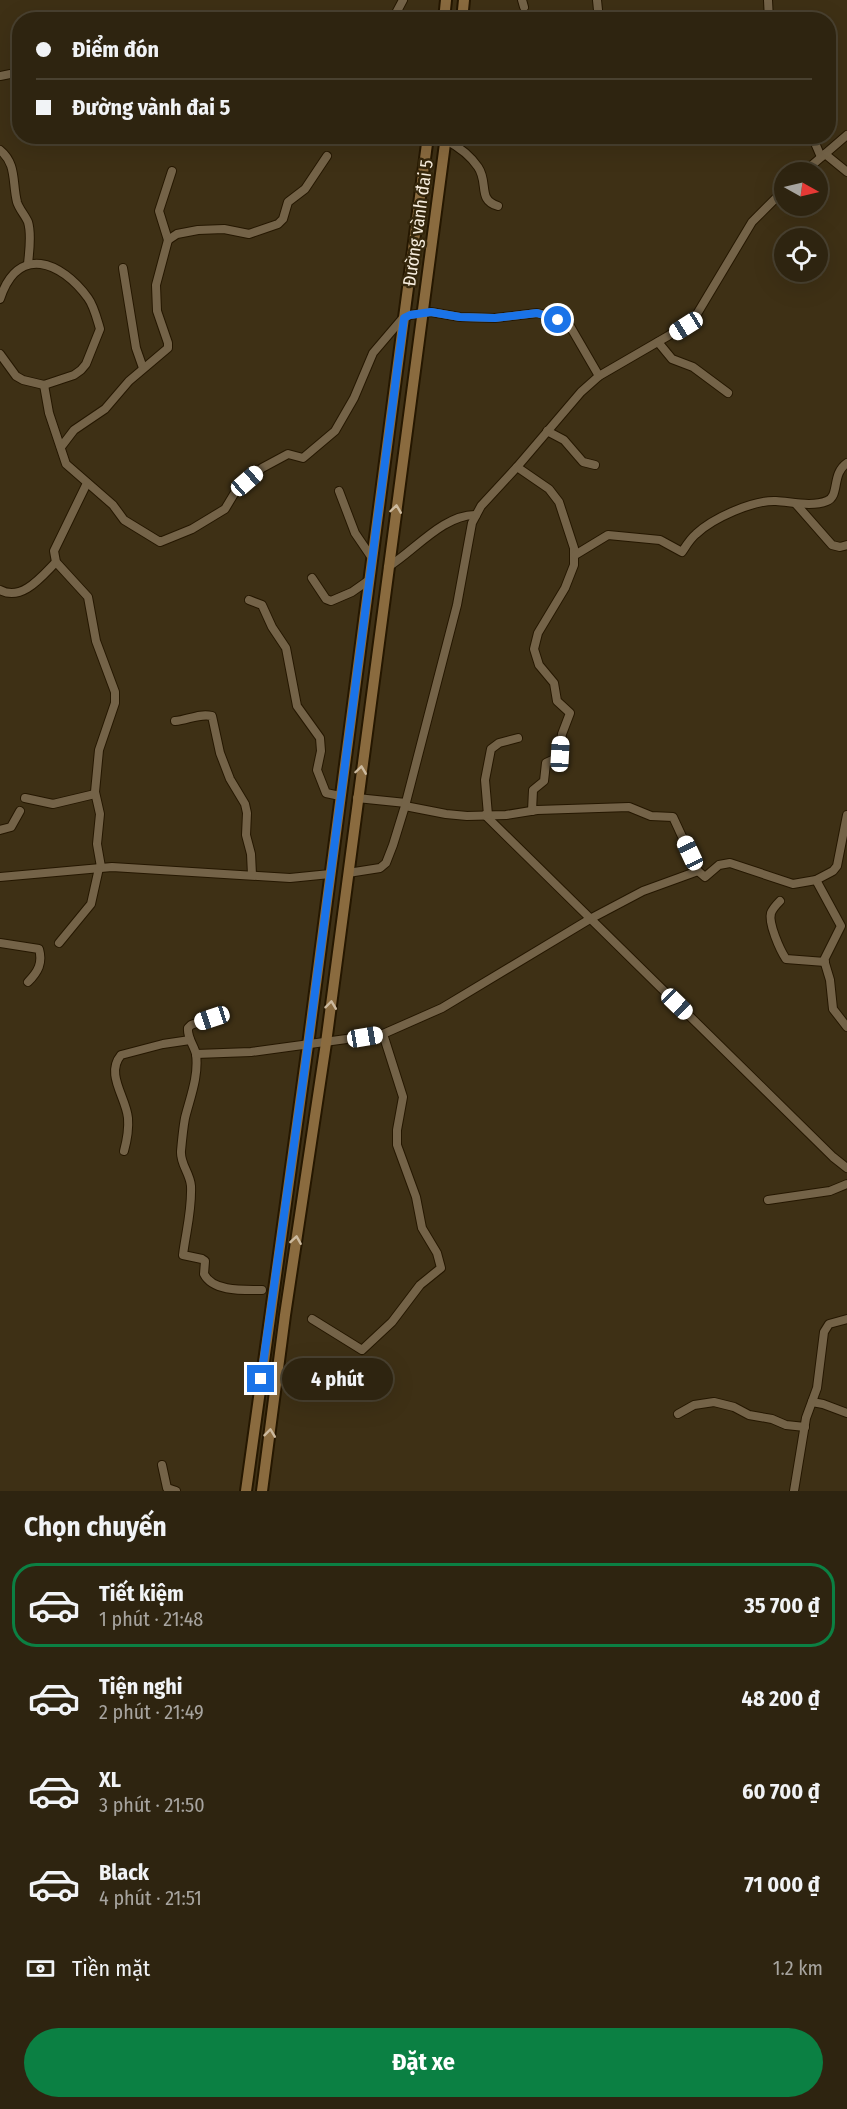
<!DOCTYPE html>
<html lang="vi">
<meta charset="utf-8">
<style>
body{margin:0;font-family:"Fira Sans Condensed",sans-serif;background:#3a301e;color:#f1f3f6;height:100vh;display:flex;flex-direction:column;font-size:22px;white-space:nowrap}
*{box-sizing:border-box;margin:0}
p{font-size:20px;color:#a7a49f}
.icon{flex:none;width:33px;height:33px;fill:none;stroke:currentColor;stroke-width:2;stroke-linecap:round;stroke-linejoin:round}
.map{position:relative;height:1491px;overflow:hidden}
.details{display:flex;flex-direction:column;background:#2e2410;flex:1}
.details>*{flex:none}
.guide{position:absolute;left:12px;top:12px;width:824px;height:132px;border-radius:24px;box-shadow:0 6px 24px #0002,0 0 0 2px #494130;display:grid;align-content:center;height:132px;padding:0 24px;background:#2e2410}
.needle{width:39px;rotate:98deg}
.buttons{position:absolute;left:774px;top:162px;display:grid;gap:12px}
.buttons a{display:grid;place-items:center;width:54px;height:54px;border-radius:50%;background:#2e2410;box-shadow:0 6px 24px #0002,0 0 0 2px #494130;font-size:30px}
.end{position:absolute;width:27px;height:27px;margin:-14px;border:8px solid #1a73e8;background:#fff;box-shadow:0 0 0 3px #fff}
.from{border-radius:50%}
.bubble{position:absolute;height:42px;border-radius:21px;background:#2e2410;box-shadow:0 6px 24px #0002,0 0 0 2px #494130;font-size:20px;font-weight:700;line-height:42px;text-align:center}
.car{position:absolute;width:18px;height:36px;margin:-18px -9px;border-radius:8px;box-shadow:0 0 4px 2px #0007;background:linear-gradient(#fff 24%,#345 0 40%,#fff 0 76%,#345 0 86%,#fff 0)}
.guide b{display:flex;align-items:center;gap:21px;height:57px;font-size:22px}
.guide b+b{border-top:2px solid #494130}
.guide i{width:15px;height:15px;background:#f1f3f6}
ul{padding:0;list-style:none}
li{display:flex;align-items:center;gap:18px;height:84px;margin:0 12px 9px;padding:0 12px;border:3px solid transparent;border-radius:24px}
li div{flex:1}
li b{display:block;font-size:22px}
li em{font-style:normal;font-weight:700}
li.active{border-color:#0b8043}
li>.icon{width:54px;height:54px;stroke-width:1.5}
h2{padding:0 24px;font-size:27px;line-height:72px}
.pay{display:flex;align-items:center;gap:15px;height:66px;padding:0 24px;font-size:22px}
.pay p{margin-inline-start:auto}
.button{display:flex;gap:12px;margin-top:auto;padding:12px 24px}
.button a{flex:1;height:69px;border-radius:36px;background:#0b8043;color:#fff;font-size:24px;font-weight:700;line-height:69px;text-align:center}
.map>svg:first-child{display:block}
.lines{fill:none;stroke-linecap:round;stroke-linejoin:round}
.minor-casing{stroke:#251700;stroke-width:10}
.secondary-casing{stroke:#251700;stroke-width:14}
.minor{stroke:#746348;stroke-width:8}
.secondary{stroke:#8a6b3f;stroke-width:10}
.oneway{stroke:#ccba9f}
.route{stroke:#1a73e8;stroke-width:8}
.labels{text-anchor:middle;stroke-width:5;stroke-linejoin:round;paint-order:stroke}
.street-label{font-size:18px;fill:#f8eedf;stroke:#34260b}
</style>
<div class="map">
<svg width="847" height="1491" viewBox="0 0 847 1491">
<rect width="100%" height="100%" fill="#3e3015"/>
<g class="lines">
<defs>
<g id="minor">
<path d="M 522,0 L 524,7"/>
<path d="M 597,0 L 599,20"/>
<path d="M 768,0 L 769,20"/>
<path d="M 369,20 L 395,15 L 403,0"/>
<path d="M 0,76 L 20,72"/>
<path d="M 812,136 L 821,157"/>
<path d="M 446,140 C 459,147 470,155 478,167 C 489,183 477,200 498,206"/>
<path d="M 0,150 C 17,164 12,182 17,202 C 19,209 25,215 28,222 C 32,235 29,252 28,264"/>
<path d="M 825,154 L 847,172"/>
<path d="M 804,172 L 847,135"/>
<path d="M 168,240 L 159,211 L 172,171"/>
<path d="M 123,268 L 136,348 L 143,368"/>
<path d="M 0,299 C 18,244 61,261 88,298 C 94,306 97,319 100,329 L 86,364 L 81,370 L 74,375 L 44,385 L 23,380 L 16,376 L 0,354"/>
<path d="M 658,342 L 672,359 L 693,367 L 728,393"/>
<path d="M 44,385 L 49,413 L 66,464 L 113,505 L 124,520 L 160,542 L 192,529 L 225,509 L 237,489 L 262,468 L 288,454 L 303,458 L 335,431 L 354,398 L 373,353 L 402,319 L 410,315 L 431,312 L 460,317 L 495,318 L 537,313 L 550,316 L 570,326 L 599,376"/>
<path d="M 547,431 L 564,440 L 583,462 L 595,465"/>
<path d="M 61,447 L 74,430 L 105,409 L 129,381 L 168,348 L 168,343 L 157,311 L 156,285 L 168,240 L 177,234 L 198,230 L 224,229 L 249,234 L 278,224 L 283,219 L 288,202 L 305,189 L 327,156"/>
<path d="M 517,467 L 549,489 L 559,502 L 574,548 L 574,565 L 565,588 L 538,633 L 534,649 L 539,665 L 554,683 L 557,701 L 570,713 L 562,734 L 559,757 L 546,763 L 544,781 L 533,790 L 532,811"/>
<path d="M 87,483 L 54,551 L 56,562 L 88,597 L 96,641 L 115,692 L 115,703 L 99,750 L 95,792 L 100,814 L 97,844 L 101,867"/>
<path d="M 339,491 L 355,533 L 372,558"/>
<path d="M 796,504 L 832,545 L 840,547 L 847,545"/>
<path d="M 575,555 L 608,535 L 660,540 L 682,552 C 686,546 690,539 696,534 C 713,518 753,500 776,501 C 792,502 812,507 827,501 C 840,496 831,474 847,463"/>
<path d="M 388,567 C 414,551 444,514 476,515"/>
<path d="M 312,578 L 326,599 L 331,601 L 352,592 L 369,580"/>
<path d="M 0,590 C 22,602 42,576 56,562"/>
<path d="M 249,600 L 262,605 L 272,627 L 286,648 L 297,706 L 320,738 L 321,751 L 317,770 L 326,793 L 340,796"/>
<path d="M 175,721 C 188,720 199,713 212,716 L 220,753 L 230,779 L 245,804 L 247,813 L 246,835 L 251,854 L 252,875"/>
<path d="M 25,798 L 53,804 L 95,794"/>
<path d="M 357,798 L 406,803"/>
<path d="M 405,806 L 446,814 L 467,816 L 506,815 L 537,810 L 629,807 L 651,816 L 673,817 L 698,871 L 705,877 L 719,865 L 730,863 L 793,884 L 816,880 L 833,871 L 837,866 L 847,815"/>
<path d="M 485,815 L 833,1157 L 847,1168"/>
<path d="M 488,815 L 485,780 L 491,749 L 499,743 L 518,738"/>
<path d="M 0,830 L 11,827 L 20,811"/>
<path d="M 348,873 L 380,868 L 386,863 L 393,845 L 405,806 L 457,605 L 472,523 L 481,506 L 517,467 L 581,392 L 599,376 L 668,336 L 694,319 L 752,222 L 784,190"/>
<path d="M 0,877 L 112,867 L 290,878 L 330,874"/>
<path d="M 816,880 L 841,926 L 824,960 L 830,980 L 833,1009 L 847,1027"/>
<path d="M 780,901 C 777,904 773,908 771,913 C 768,923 780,950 786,959 L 825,962"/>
<path d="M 0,943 L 39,949 C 43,963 38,972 28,982"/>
<path d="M 59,943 L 91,904 L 99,868"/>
<path d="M 225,1013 L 191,1025 L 188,1028 C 187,1038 194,1045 196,1054 C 199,1076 190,1098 185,1118 C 183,1129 182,1140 181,1151 C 180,1164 190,1173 191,1186 C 192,1211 186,1231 183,1255 L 202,1259 L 205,1261 L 204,1274 C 213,1292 244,1290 262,1290"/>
<path d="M 196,1054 L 251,1052 L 383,1034 L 442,1008 L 590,919 L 643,891 L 698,871"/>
<path d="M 124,1151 C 127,1140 129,1130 128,1118 C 126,1097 105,1074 121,1055 L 163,1044 L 190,1040"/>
<path d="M 768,1200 L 830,1191 L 847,1184"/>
<path d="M 312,1319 L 362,1350 L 392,1322 L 420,1285 L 441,1268 L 437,1253 L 422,1228 L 416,1197 L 397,1145 L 397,1130 L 403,1097 L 383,1034"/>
<path d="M 812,1402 L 823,1404 L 847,1413"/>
<path d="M 678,1414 L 694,1405 L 714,1402 L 734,1407 L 749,1415 L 772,1419 L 786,1425 L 805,1427"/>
<path d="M 162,1465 L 167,1488 L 176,1491"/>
<path d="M 794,1491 L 806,1418 L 817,1388 L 824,1332 L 829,1324 L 847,1319"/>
</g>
<g id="secondary">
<path d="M 444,20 L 446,0"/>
<path d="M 462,20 L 464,0"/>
<path d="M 246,1491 L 308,1045 L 428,136"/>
<path d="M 262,1491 L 285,1315 L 326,1043 L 446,136"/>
</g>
</defs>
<use href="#minor" class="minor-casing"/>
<use href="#secondary" class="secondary-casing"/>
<use href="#minor" class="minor"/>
<use href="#secondary" class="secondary"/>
</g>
<defs><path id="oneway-chevron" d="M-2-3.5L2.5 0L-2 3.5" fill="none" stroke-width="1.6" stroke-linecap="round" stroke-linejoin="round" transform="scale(1.5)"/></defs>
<g class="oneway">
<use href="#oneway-chevron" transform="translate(396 509) rotate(-82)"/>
<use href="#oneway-chevron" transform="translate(361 770) rotate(-82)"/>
<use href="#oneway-chevron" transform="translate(331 1005) rotate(-83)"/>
<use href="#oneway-chevron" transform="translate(296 1240) rotate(-81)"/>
<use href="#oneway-chevron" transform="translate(270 1433) rotate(-83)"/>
</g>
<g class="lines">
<path class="route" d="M 261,1379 L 308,1045 L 404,318 L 410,315 L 431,312 L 460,317 L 495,318 L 537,313 L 558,320"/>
</g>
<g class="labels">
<g class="street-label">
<text transform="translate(418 223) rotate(-82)" y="6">Đường vành đai 5</text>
</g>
</g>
</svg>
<div class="buttons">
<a><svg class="needle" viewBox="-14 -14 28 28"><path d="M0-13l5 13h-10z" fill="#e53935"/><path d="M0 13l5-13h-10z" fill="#a7a49f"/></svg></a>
<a><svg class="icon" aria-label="locate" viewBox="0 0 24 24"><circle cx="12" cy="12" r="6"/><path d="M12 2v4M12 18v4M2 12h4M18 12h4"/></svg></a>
</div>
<i class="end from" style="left:558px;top:320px"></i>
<i class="end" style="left:261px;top:1379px"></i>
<div class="bubble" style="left:282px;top:1358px;width:111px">4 phút</div>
<i class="car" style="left:686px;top:326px;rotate:238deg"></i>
<i class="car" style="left:247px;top:481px;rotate:49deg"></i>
<i class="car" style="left:560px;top:754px;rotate:3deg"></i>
<i class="car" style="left:690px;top:853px;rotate:335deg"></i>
<i class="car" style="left:677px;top:1004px;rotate:134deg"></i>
<i class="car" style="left:212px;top:1018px;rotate:252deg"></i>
<i class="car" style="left:365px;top:1037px;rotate:81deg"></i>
<div class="guide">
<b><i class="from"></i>Điểm đón</b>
<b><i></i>Đường vành đai 5</b>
</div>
</div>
<section class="details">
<h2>Chọn chuyến</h2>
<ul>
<li class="active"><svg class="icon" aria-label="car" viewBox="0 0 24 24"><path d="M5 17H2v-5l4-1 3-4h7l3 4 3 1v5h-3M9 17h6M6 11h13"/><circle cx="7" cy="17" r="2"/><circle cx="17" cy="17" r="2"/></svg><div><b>Tiết kiệm</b><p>1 phút · 21:48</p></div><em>35 700 ₫</em></li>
<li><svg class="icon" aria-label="car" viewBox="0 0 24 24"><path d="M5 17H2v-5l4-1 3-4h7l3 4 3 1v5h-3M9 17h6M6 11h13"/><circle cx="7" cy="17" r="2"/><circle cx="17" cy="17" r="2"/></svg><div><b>Tiện nghi</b><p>2 phút · 21:49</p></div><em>48 200 ₫</em></li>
<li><svg class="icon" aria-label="car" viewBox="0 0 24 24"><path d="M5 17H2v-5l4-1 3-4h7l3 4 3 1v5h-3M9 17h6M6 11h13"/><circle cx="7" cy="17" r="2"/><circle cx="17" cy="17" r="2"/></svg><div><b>XL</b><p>3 phút · 21:50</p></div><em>60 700 ₫</em></li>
<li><svg class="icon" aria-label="car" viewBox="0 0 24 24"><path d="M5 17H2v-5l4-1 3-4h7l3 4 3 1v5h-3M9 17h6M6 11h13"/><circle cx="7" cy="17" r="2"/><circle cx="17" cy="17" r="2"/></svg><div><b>Black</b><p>4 phút · 21:51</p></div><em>71 000 ₫</em></li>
</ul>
<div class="pay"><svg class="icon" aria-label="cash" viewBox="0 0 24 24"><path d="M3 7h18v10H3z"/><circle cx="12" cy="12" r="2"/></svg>Tiền mặt<p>1.2 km</p></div>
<div class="button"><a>Đặt xe</a></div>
</section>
